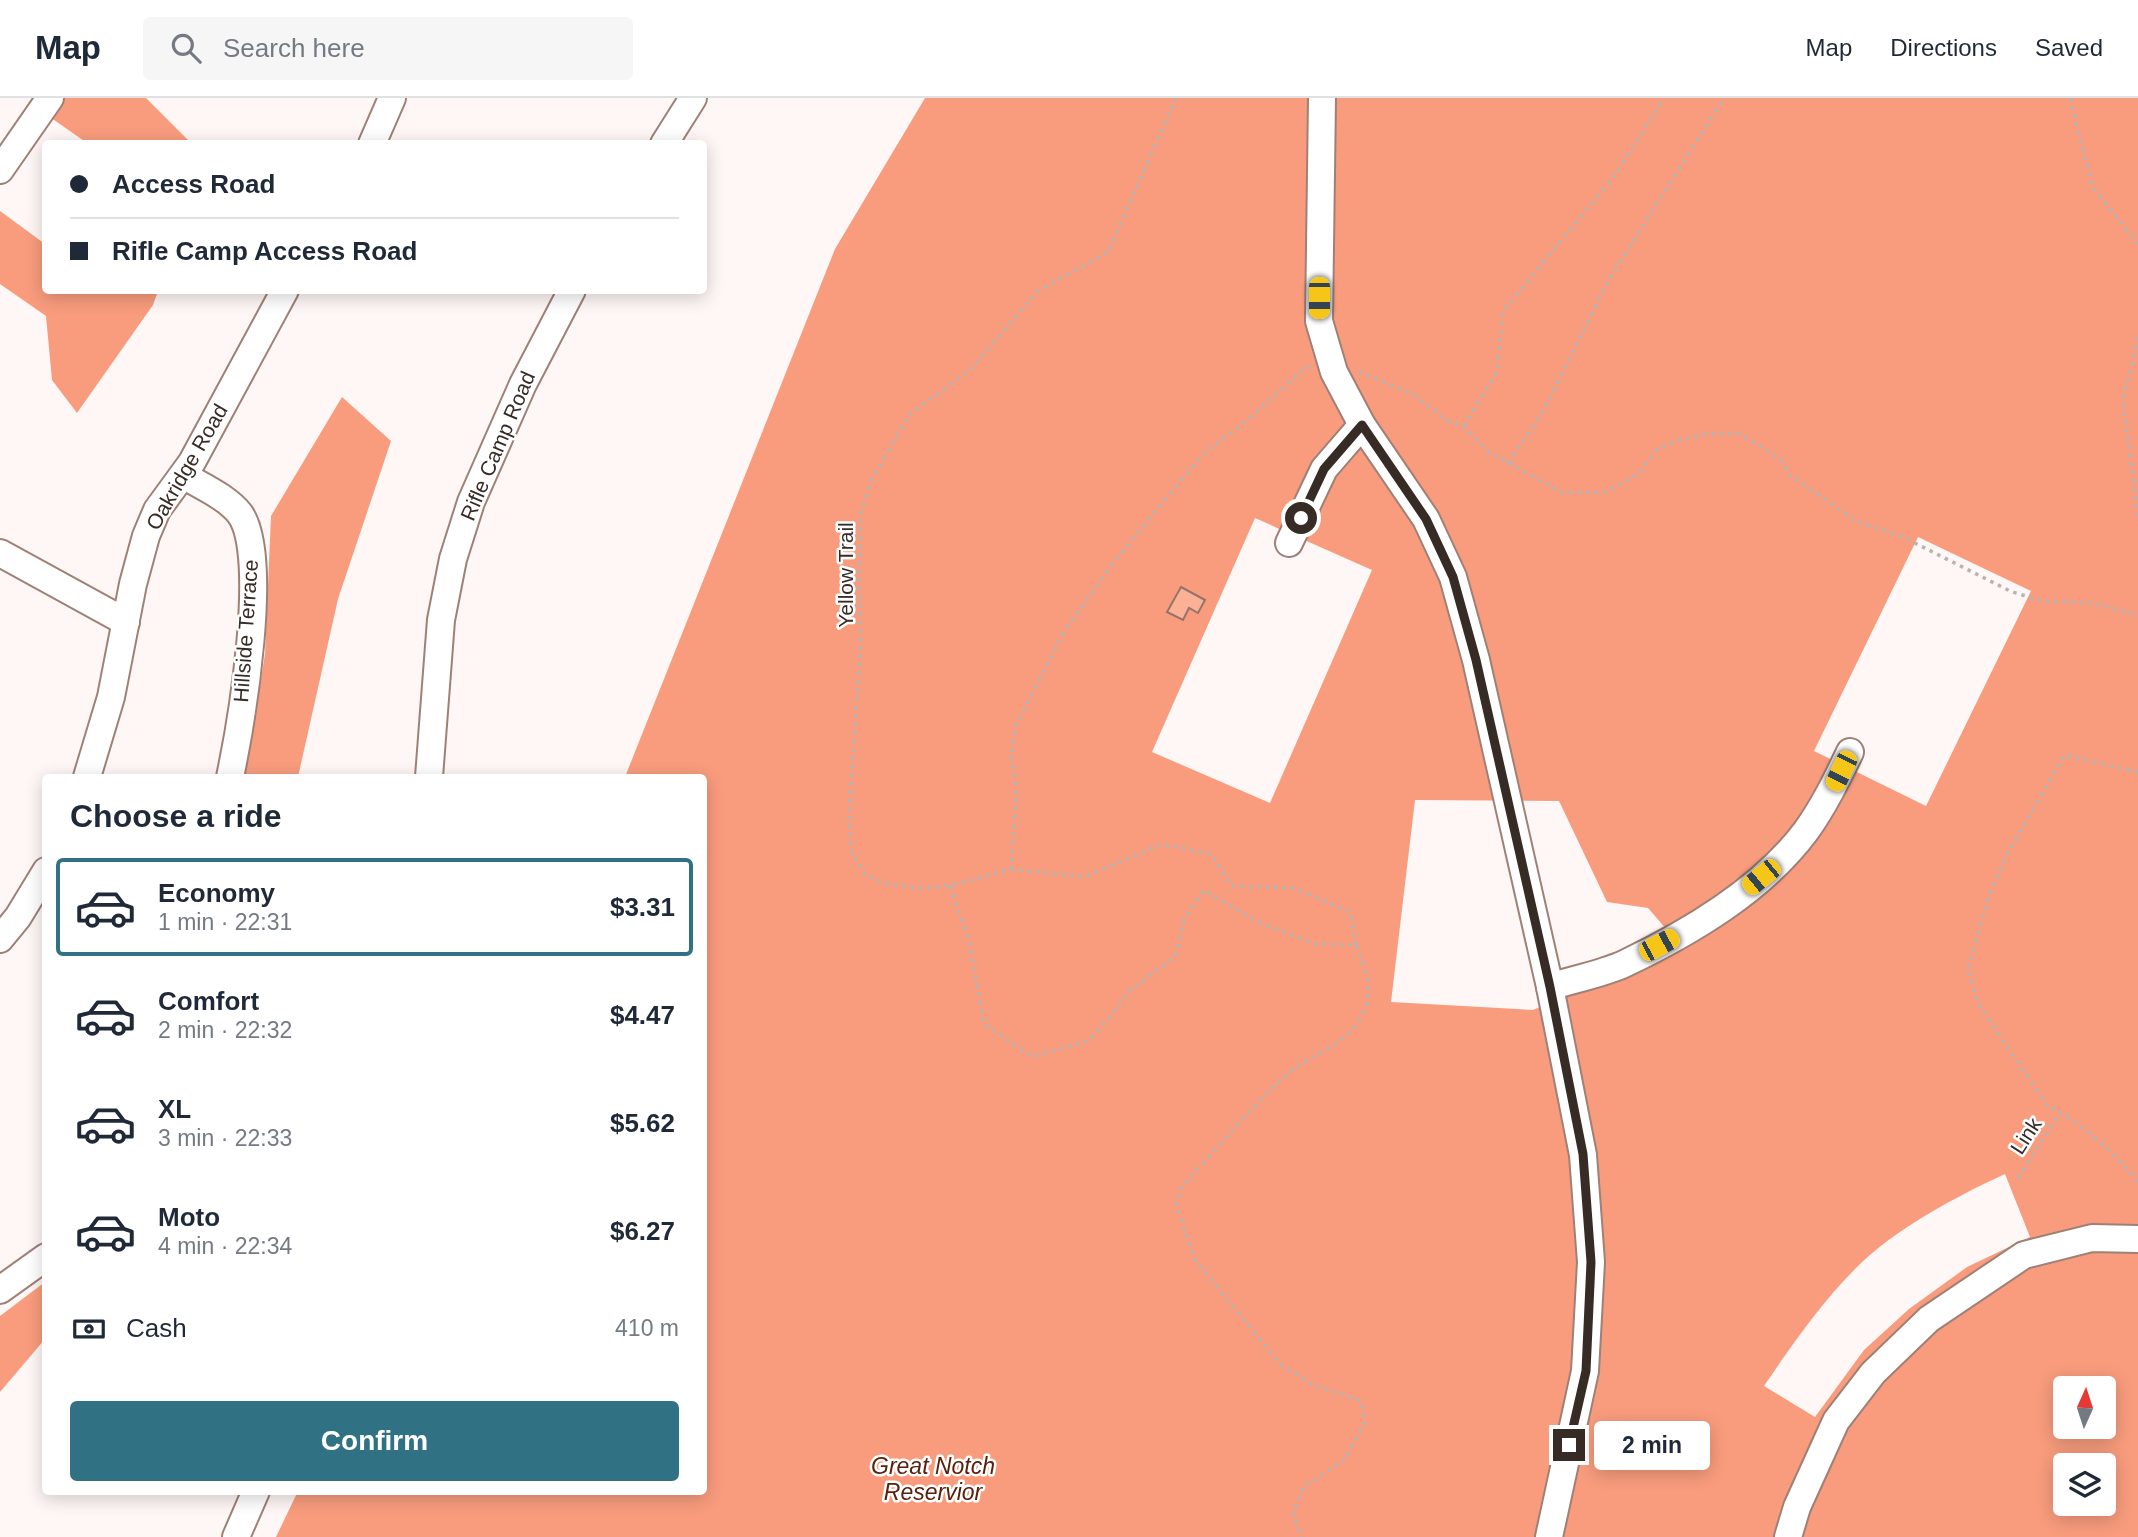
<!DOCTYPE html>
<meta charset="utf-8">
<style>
body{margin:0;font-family:Helvetica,sans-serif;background:#f6f6f7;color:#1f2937;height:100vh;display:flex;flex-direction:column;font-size:26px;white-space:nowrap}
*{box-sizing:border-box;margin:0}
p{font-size:23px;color:#747a83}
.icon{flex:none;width:38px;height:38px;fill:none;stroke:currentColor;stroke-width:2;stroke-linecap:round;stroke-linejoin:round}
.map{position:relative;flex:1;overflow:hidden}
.details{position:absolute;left:42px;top:676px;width:665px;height:721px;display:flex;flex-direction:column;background:#fff;border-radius:7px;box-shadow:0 4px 18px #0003}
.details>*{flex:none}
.banner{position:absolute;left:42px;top:42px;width:665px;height:154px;border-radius:7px;box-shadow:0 4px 18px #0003;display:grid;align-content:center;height:154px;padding:0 28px;background:#fff}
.needle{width:46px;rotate:3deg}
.tools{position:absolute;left:2053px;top:1278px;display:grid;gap:14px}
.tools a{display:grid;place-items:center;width:63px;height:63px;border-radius:7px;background:#fff;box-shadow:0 4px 18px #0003;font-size:35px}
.end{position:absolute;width:32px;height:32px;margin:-16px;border:9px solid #372b26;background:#fff;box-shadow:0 0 0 4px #fff}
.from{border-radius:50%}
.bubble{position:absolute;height:49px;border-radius:7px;background:#fff;box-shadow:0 4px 18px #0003;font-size:23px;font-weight:800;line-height:49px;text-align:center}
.car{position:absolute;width:21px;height:42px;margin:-21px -10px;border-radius:9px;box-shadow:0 0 5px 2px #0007;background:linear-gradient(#f5c518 24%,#345 0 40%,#f5c518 0 76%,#345 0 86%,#f5c518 0)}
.banner b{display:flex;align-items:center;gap:24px;height:66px;font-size:26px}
.banner b+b{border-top:2px solid #e0e1e3}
.banner i{width:18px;height:18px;background:#1f2937}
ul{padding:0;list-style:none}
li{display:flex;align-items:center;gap:21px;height:98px;margin:0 14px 10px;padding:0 14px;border:4px solid transparent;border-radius:7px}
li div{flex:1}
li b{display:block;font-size:26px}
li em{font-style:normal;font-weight:800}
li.on{border-color:#307284}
li>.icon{width:63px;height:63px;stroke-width:1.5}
h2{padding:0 28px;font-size:32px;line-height:84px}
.pay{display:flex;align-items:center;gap:18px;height:77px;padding:0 28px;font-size:26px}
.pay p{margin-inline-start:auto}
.button{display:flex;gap:14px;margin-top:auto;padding:14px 28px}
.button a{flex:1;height:80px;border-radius:7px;background:#307284;color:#fff;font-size:28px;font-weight:800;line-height:80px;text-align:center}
header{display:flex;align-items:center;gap:42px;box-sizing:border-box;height:98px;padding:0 35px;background:#fff;border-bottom:2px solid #e0e1e3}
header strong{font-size:33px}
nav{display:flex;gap:38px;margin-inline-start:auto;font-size:24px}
.search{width:490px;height:63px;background:#f6f6f7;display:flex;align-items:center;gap:18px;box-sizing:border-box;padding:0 24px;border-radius:7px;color:#747a83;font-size:26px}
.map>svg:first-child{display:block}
.forest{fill:#f99c7d;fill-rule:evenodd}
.building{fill:#fcb197;stroke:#93746a;stroke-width:2}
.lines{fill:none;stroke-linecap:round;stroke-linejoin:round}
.minor-casing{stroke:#9f8076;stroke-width:30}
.path{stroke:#bab2af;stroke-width:3.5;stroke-dasharray:3.5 5;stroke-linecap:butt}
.minor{stroke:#fff;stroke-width:26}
.route{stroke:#372b26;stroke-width:9}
.labels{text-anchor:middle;stroke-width:5;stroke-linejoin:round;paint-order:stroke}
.street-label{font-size:21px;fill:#372b26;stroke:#fff}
.water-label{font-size:23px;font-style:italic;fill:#59200b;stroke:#fff}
</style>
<header>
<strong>Map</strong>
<div class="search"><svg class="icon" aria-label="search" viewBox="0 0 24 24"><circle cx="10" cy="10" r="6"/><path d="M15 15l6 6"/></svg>Search here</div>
<nav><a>Map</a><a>Directions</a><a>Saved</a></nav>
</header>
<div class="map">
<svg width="2138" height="1439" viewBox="0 0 2138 1439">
<rect width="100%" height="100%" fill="#fef7f5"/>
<g class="forest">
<path d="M 61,0 L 146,0 L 191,45 L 87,45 L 47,17 Z"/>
<path d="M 925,0 L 2138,0 L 2138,1439 L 276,1439 L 298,1393 L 704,1393 L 704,679 L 625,679 L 835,151 ZM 1255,420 L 1372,472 L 1270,705 L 1152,654 ZM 1918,439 L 2031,493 L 1926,708 L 1814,653 ZM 1415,702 L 1559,703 L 1607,804 L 1648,810 L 1680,847 L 1533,912 L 1391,904 ZM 2005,1076 L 2030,1139 L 1967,1169 L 1909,1211 L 1864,1252 L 1815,1319 L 1764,1288 C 1792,1247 1821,1205 1856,1170 C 1895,1131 1955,1099 2005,1076 ZM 2065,1290 L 2104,1290 L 2104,1328 L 2065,1328 ZM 2065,1367 L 2104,1367 L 2104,1405 L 2065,1405 Z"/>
<path d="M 0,113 L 45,146 L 46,192 L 158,193 L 153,207 L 77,315 L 52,282 L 46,218 L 0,186 Z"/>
<path d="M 342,299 L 391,343 L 338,501 L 298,679 L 245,679 L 265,556 L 271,418 Z"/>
<path d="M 45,1184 L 45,1241 L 0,1294 L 0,1218 Z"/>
</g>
<path class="building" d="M 1181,489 L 1205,502 L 1198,515 L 1189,510 L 1183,522 L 1167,514 Z"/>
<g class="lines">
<defs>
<g id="minor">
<path d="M 1322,0 L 1319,223 L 1334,274 L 1362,327 L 1426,421 L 1453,479 L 1476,562 L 1550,889 L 1583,1057 L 1591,1164 L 1585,1273 L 1549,1439"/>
<path d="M 372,46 L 392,0"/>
<path d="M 664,46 L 693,0"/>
<path d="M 0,72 L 50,0"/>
<path d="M 183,377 C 201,388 227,399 240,416 C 270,458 241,627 230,679"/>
<path d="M 1289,445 L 1324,371 L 1362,327"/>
<path d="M 0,455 L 126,524"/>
<path d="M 87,679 L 111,599 L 133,486 L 146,438 L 157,412 L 192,364 L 285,192"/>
<path d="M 429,679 L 441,522 L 453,461 L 471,404 L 523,286 L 572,192"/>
<path d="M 0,841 L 18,819 L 46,773"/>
<path d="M 1550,889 C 1574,881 1603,876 1626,865 C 1691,834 1762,792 1806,733 C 1824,708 1837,681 1850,654"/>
<path d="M 0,1192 L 46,1159"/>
<path d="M 236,1439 L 256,1393"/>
<path d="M 1788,1439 L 1797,1409 L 1836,1323 L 1873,1275 L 1929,1221 L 2024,1157 L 2092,1140 L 2138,1141"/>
</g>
</defs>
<use href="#minor" class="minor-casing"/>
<g class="path">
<path d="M 1176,0 L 1108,154 L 1038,193 L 970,272 L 909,317 L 872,381 L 861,415 L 859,477 L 861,543 L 849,716 L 852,755 L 866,778 L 889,786 L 919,790 L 950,788 L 1011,771 L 1017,688 L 1011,660 L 1015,629 L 1065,532 L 1117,460 L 1205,354 L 1242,327 L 1305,270 L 1311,269"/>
<path d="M 2070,0 L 2092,88 L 2138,146"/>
<path d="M 2138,239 L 2123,302 L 2138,419"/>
<path d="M 1359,273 L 1414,297 L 1447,323 L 1464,328 L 1489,354 L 1563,395 L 1607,394 L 1639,375 L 1657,352 L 1673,344 L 1706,336 L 1740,336 L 1782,362 L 1790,377 L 1856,423 L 1901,438 L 2010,493 L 2041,503 L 2091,505 L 2131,515 L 2138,519"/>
<path d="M 1464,328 L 1497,274 L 1503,213 L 1613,80 L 1664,0"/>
<path d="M 1508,365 L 1543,314 L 1608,183 L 1724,0"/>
<path d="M 2138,674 L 2065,657 L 2007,756 L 1988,801 L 1968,870 L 1978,906 L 2048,1008 C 2081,1024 2116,1056 2138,1084"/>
<path d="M 1011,771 L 1084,779 L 1162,746 L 1211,756 L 1232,788 L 1294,790 L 1350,814 L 1356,847"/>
<path d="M 950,788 L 970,846 L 984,926 L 1032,959 L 1088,943 L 1112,917 L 1128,894 L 1175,859 L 1184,822 L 1204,792 L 1256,823 L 1315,846 L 1356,847 C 1365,872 1376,893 1361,919 C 1345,949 1313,954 1289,975 C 1250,1009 1217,1051 1182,1089 L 1176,1107 L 1195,1162 L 1280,1266 L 1311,1286 L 1361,1303 L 1365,1325 L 1344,1362 L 1304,1389 L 1293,1414 L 1301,1439"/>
<path d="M 2018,1080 L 2061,1014"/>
</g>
<use href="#minor" class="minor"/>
</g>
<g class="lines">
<path class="route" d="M 1301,420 L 1324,371 L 1362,327 L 1426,421 L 1453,479 L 1476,562 L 1550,889 L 1583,1056 L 1591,1164 L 1586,1273 L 1569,1347"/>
</g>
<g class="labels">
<g class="street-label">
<text transform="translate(498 348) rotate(-67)" y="7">Rifle Camp Road</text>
<text transform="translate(187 369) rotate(-60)" y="7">Oakridge Road</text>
<text transform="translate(846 477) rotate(-90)" y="7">Yellow Trail</text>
<text transform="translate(246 533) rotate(-86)" y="7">Hillside Terrace</text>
<text transform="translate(2026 1038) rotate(-57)" y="7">Link</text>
</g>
<g class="water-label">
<text x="933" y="1376">Great Notch<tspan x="933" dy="26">Reservior</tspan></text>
</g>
</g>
</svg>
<div class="tools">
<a><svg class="needle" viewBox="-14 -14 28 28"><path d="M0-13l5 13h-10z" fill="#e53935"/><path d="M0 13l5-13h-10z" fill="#747a83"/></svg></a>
<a><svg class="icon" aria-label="layers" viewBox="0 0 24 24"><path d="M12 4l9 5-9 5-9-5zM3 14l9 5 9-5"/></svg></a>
</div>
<i class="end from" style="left:1301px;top:420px"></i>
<i class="end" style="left:1569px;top:1347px"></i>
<div class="bubble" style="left:1594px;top:1323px;width:116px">2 min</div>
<i class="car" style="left:1319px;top:200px;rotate:180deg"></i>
<i class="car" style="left:1841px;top:673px;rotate:206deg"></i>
<i class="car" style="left:1761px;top:779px;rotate:231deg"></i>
<i class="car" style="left:1659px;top:847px;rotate:62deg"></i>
<div class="banner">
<b><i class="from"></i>Access Road</b>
<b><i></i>Rifle Camp Access Road</b>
</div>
<section class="details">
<h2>Choose a ride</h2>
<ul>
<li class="on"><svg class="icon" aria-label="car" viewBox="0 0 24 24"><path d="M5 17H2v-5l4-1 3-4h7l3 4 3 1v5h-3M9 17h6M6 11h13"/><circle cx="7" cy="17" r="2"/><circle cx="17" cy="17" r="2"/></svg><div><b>Economy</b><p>1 min · 22:31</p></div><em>$3.31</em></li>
<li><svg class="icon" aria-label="car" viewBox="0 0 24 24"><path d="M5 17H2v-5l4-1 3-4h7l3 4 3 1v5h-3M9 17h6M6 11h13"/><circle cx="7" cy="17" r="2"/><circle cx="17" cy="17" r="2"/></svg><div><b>Comfort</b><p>2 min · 22:32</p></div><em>$4.47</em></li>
<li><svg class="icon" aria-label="car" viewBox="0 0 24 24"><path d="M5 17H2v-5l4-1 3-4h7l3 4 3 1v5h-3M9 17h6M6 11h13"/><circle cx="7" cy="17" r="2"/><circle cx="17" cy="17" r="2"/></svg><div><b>XL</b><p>3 min · 22:33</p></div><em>$5.62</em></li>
<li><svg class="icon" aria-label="car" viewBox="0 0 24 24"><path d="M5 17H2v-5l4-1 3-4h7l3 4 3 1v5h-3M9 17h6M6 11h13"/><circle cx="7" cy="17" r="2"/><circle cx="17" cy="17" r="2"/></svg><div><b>Moto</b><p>4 min · 22:34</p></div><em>$6.27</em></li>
</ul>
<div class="pay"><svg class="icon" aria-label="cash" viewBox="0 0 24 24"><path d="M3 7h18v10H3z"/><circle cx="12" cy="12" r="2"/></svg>Cash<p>410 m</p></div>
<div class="button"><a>Confirm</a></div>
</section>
</div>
